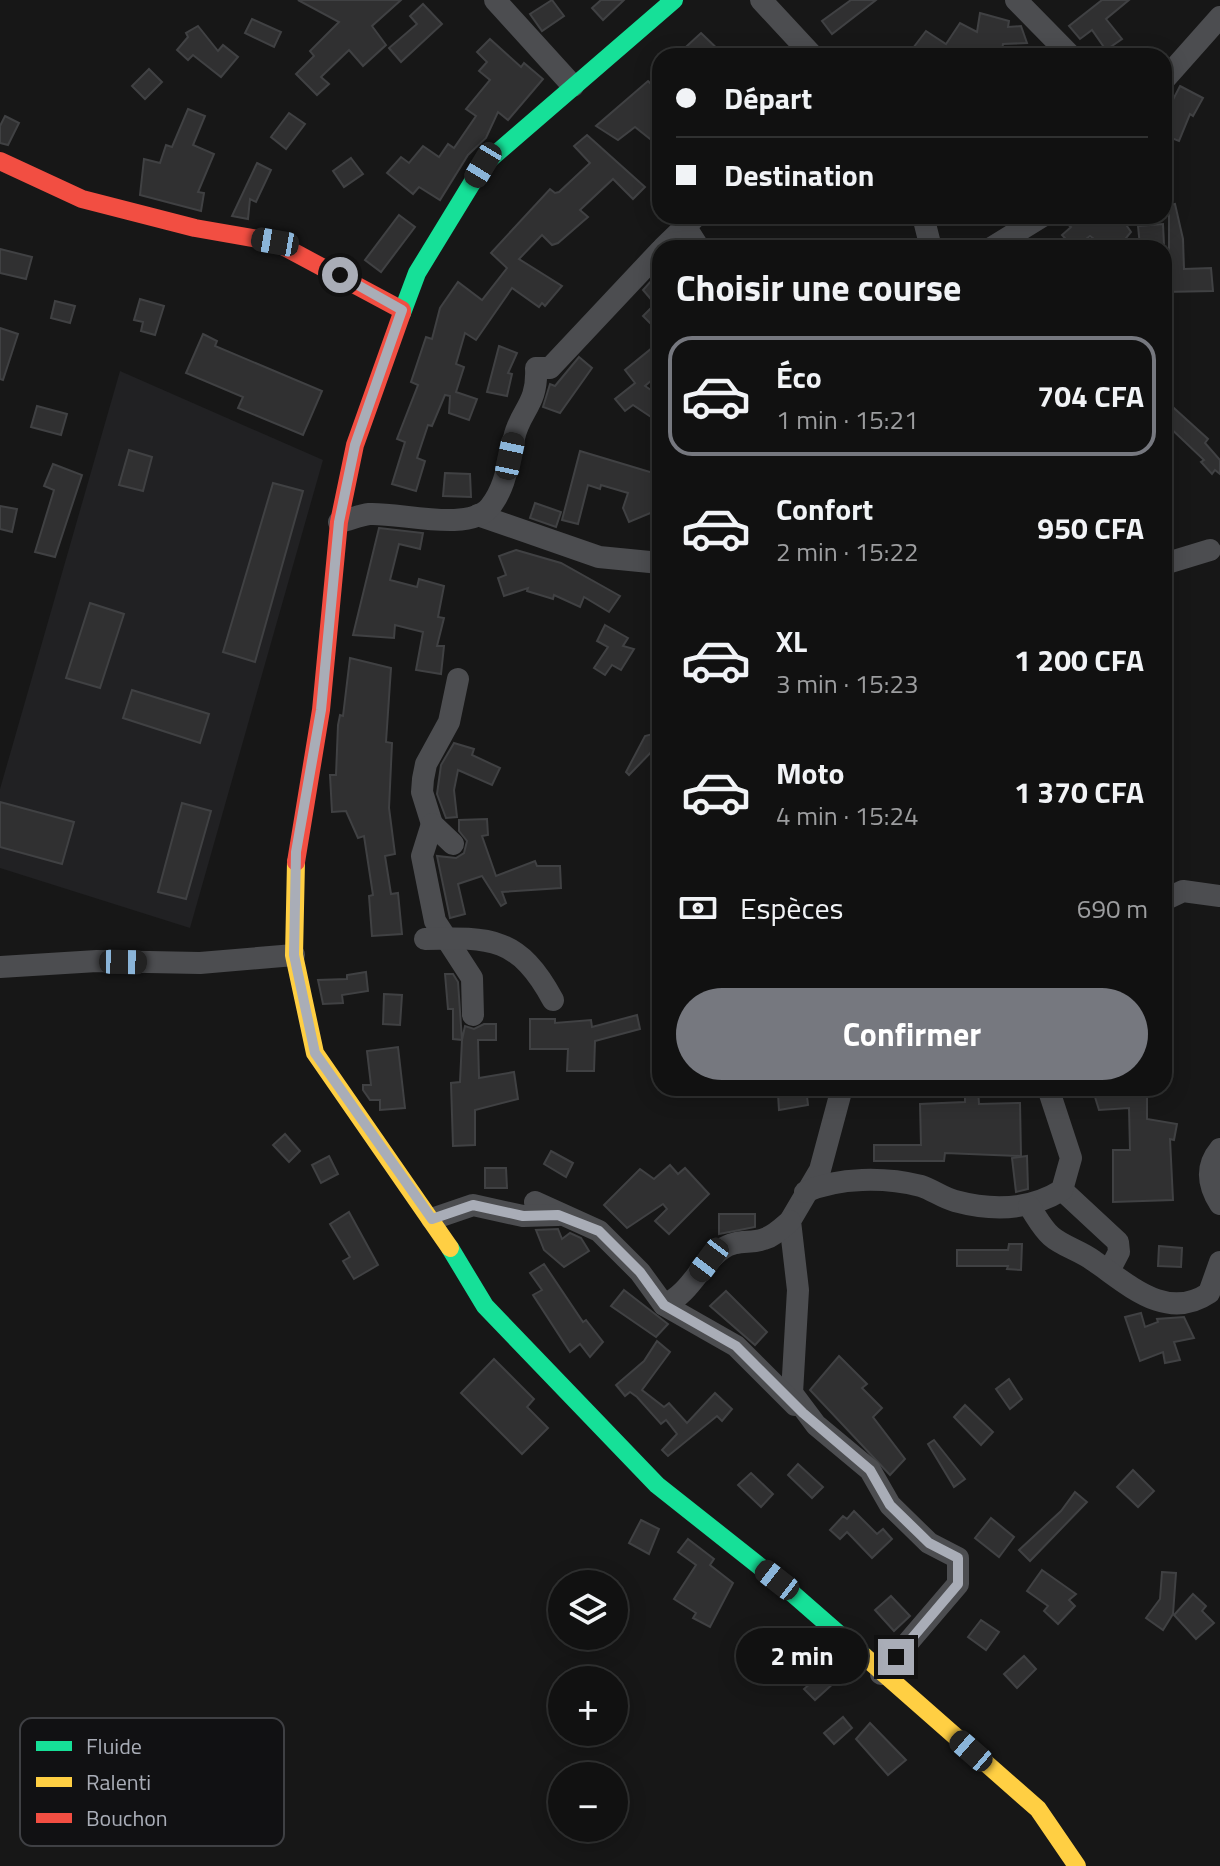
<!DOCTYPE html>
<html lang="fr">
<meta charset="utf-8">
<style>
body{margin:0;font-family:"Titillium Web",sans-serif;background:#1e1f1f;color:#f1f3f6;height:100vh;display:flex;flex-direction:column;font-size:30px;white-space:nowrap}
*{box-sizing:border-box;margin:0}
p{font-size:26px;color:#9c9d9f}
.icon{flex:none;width:44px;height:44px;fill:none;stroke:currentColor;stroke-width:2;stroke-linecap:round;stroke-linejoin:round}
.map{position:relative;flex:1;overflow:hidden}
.panel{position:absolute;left:652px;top:240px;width:520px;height:856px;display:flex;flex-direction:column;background:#111;border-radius:24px;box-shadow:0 4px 20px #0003,0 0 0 2px #303131}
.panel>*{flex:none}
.top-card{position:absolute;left:652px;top:48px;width:520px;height:176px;border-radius:24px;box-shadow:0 4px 20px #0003,0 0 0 2px #303131;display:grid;align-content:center;height:176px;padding:0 24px;background:#111}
.controls{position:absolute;left:548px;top:1570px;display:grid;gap:16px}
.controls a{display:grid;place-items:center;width:80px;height:80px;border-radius:50%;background:#111;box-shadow:0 4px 20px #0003,0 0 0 2px #303131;font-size:40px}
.end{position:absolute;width:36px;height:36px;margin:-18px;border:10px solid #a9adb7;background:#111;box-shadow:0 0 0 4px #111}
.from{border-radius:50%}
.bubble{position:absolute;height:56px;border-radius:28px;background:#111;box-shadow:0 4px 20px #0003,0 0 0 2px #303131;font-size:26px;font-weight:700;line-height:56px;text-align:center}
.car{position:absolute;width:24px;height:48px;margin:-24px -12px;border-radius:10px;box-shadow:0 0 6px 2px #0007;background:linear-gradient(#222 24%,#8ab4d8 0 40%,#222 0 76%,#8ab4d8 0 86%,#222 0)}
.top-card b{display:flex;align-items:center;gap:28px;height:76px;font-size:30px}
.top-card b+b{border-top:2px solid #303131}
.top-card i{width:20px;height:20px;background:#f1f3f6}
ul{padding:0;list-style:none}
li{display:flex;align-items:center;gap:24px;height:120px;margin:0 16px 12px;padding:0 8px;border:4px solid transparent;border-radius:24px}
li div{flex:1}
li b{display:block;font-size:30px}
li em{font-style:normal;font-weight:700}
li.selected{border-color:#76787f}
li>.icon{width:72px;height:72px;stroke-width:1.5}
h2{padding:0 24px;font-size:36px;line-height:96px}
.pay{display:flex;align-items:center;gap:20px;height:88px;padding:0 24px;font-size:30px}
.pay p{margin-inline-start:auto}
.action{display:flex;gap:16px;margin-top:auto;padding:16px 24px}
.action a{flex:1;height:92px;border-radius:48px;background:#76787f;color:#fff;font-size:32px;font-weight:700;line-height:92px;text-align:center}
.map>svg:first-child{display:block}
.built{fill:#212123}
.building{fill:#303031;stroke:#404143;stroke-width:2}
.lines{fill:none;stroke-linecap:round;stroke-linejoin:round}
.street{stroke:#4c4d50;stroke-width:22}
.fast{stroke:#16e098;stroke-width:18}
.slow{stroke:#ffcf43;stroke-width:18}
.jam{stroke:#f24e42;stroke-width:18}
.route{stroke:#a9adb7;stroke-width:10}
.key{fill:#111113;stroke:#3f4044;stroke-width:2}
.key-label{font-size:22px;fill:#a9adb7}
</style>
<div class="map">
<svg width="1220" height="1866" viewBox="0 0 1220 1866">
<rect width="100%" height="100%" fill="#171717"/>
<path class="built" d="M 120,371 L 323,460 L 190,928 L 0,868 L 0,789 Z"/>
<g class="building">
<path d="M 298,0 L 401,0 L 372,26 L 386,45 L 363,66 L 349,50 L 321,77 L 329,84 L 317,95 L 296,74 L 314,56 L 310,51 L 339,22 Z"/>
<path d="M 552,0 L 564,16 L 542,31 L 530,14 Z"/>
<path d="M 601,0 L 624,0 L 603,20 L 592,8 Z"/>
<path d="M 851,0 L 876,0 L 832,34 L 822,21 Z"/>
<path d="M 1102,0 L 1129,0 L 1106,19 L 1122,39 L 1106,50 L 1092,30 L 1080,39 L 1069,26 Z"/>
<path d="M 423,4 L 442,24 L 401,62 L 389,48 L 417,24 L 410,16 Z"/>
<path d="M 980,13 L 1009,21 L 1008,27 L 1021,26 L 1027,43 L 1003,44 L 1001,56 L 907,56 L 926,31 L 946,44 L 960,23 L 977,32 Z"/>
<path d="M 252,19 L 281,32 L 274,47 L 245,33 Z"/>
<path d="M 198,26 L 218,51 L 223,45 L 238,57 L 221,77 L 193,55 L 188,60 L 177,50 L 188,37 L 186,33 Z"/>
<path d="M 701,33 L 725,56 L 676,56 Z"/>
<path d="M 490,39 L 521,67 L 524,63 L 543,79 L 508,120 L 498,112 L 486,138 L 468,155 L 440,200 L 419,187 L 413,194 L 387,173 L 401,157 L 409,163 L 423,146 L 439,157 L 448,144 L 454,148 L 476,116 L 466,109 L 490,80 L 479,71 L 487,62 L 477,52 Z"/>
<path d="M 149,69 L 162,82 L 145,99 L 132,86 Z"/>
<path d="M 648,81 L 660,93 L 660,147 L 635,127 L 618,140 L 596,126 Z"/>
<path d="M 1180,86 L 1203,98 L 1193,116 L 1190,114 L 1179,141 L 1164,135 L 1164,117 Z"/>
<path d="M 188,109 L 205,116 L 193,145 L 214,154 L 198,192 L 204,193 L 201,211 L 140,195 L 144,159 L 160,163 L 166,145 L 172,147 Z"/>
<path d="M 289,113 L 305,124 L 286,149 L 271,137 Z"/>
<path d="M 5,116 L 19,123 L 8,145 L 0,143 L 0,126 Z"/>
<path d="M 587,135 L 645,187 L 633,199 L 613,179 L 580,210 L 588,217 L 558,243 L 552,245 L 542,235 L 519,259 L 562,286 L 545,306 L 542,303 L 539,307 L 512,288 L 476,340 L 465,333 L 456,364 L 464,367 L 456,392 L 477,399 L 469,420 L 449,413 L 450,396 L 445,395 L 432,426 L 428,425 L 417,458 L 425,461 L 416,491 L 392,484 L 405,442 L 397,439 L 418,385 L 411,382 L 426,337 L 432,339 L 440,308 L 458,282 L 482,300 L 507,268 L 491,253 L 550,189 L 555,193 L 559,192 L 590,163 L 574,146 Z"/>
<path d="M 351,158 L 363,174 L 344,187 L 333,171 Z"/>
<path d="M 257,163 L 271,170 L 256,202 L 250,199 L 248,219 L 232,216 Z"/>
<path d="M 1175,204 L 1183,239 L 1184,269 L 1211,268 L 1213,291 L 1164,292 L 1164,273 L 1169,273 L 1169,205 Z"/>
<path d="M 399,215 L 415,227 L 381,272 L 365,260 Z"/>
<path d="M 1057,216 L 1120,216 L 1131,232 L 1118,248 L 1106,248 L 1090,236 L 1074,248 L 1062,235 L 1071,227 Z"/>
<path d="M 1163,224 L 1164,245 L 1140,246 L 1138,226 Z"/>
<path d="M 0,249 L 32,257 L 26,279 L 0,273 Z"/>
<path d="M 660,271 L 660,333 L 643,316 L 655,304 L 643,290 Z"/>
<path d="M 140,299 L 164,306 L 155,335 L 141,331 L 143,322 L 134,320 Z"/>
<path d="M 55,301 L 75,306 L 70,323 L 51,318 Z"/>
<path d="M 0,328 L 18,334 L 3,380 L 0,379 Z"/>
<path d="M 203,334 L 217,341 L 215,346 L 322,391 L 303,435 L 238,408 L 243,397 L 186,373 Z"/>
<path d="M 499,346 L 517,353 L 508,373 L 512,374 L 507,396 L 487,392 Z"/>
<path d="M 652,348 L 660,358 L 660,373 L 645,386 L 660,396 L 660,423 L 633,405 L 625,411 L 615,399 L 635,383 L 625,370 Z"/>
<path d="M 579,357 L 592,368 L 560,413 L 543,407 L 550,384 L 555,386 Z"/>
<path d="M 1164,399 L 1208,439 L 1205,443 L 1220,460 L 1220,474 L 1215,470 L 1212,474 L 1201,462 L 1204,460 L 1164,422 Z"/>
<path d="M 37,406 L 67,414 L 61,435 L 31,427 Z"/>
<path d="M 129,450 L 152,457 L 143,491 L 119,485 Z"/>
<path d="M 580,451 L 660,475 L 660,509 L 629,522 L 623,508 L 628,493 L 601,485 L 600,489 L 588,485 L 578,524 L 562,520 Z"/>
<path d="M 53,464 L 82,475 L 55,557 L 35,552 L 54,490 L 44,486 Z"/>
<path d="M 445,473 L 470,474 L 471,497 L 443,496 Z"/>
<path d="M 273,483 L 303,491 L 255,662 L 223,652 Z"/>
<path d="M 535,503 L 561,512 L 556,527 L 530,518 Z"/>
<path d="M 0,506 L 17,509 L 12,532 L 0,529 Z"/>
<path d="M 379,528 L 423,533 L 420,549 L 399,544 L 390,580 L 417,587 L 419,579 L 444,586 L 438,617 L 444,618 L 437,646 L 444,646 L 441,674 L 416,670 L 423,632 L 395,625 L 394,638 L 353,635 Z"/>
<path d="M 516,550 L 561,563 L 620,596 L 609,612 L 584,597 L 580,607 L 554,595 L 553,599 L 527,591 L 528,588 L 504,596 L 498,578 L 506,575 L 499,556 Z"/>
<path d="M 90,603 L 124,614 L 100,688 L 66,678 Z"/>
<path d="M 605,625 L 628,638 L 623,646 L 634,649 L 621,670 L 612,665 L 605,675 L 594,668 L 608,647 L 597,641 Z"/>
<path d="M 350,658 L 391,668 L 386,742 L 392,743 L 389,808 L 395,854 L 385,856 L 391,894 L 398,893 L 402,934 L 372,936 L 369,896 L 373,895 L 364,836 L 358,838 L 346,811 L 332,812 L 330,775 L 336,775 L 338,725 L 340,715 L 343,716 Z"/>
<path d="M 132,690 L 209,714 L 200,743 L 123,718 Z"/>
<path d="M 660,732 L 660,743 L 629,775 L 626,772 L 645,736 Z"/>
<path d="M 454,743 L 474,749 L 472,755 L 500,768 L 492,785 L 458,770 L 454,790 L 457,817 L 446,818 L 437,794 L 441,765 Z"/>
<path d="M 0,802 L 74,822 L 62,864 L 0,847 Z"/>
<path d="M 182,803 L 211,811 L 186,899 L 158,892 Z"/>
<path d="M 487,819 L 488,835 L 482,836 L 496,876 L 535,861 L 537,866 L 560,866 L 561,888 L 502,892 L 506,903 L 501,906 L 482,876 L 458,884 L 465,914 L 450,918 L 437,856 L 456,858 L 464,853 L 467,841 L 459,831 L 459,820 Z"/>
<path d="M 366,972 L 368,991 L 342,995 L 343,1003 L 323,1004 L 318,980 L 347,979 L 347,975 Z"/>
<path d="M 445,974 L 453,974 L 458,982 L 462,1040 L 465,1026 L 474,1029 L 484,1024 L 496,1024 L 496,1040 L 478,1040 L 479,1078 L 514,1072 L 518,1099 L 475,1110 L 475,1145 L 453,1146 L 451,1083 L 460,1082 L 462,1040 L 453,1039 L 453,1009 L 448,1009 Z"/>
<path d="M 384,994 L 402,995 L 400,1025 L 383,1024 Z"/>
<path d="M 637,1015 L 640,1029 L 595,1041 L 594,1071 L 567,1071 L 568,1049 L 530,1049 L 530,1019 L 555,1019 L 555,1023 L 591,1020 L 592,1027 Z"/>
<path d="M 398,1047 L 405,1108 L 380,1110 L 380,1100 L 370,1100 L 363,1090 L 363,1085 L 371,1085 L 367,1051 Z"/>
<path d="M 791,1088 L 806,1088 L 808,1105 L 779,1110 L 778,1094 L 791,1093 Z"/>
<path d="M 965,1088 L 978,1088 L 979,1104 L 1020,1103 L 1021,1156 L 945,1153 L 944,1161 L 874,1161 L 874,1145 L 921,1145 L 920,1104 L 965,1102 Z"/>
<path d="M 1147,1094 L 1147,1119 L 1177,1124 L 1174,1140 L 1170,1139 L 1173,1200 L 1113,1202 L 1113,1150 L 1130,1150 L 1129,1108 L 1099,1110 L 1095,1097 Z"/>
<path d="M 285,1134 L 300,1151 L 289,1162 L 273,1145 Z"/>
<path d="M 551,1151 L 573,1163 L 566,1177 L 544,1164 Z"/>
<path d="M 329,1156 L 338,1174 L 321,1183 L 312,1165 Z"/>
<path d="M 1027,1156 L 1028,1189 L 1016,1192 L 1012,1158 Z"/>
<path d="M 670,1165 L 678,1174 L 685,1168 L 709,1194 L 669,1234 L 655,1221 L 667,1209 L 663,1204 L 627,1228 L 604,1205 L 640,1169 L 654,1179 Z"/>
<path d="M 485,1168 L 506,1168 L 507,1188 L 485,1188 Z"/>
<path d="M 349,1212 L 378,1265 L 354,1279 L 343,1261 L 350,1257 L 330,1224 Z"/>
<path d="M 719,1214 L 755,1214 L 755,1227 L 719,1234 Z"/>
<path d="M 558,1229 L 562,1239 L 570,1233 L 581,1238 L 589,1251 L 564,1267 L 544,1250 L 536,1230 Z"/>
<path d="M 1009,1244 L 1022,1244 L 1021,1270 L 1007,1269 L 1008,1266 L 957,1266 L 957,1250 L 1008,1250 Z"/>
<path d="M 1159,1246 L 1182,1248 L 1181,1267 L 1158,1266 Z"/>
<path d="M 544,1264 L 583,1322 L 586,1320 L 603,1342 L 590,1357 L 580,1344 L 570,1352 L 533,1295 L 542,1290 L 530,1273 Z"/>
<path d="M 624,1290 L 668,1324 L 656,1337 L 611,1306 Z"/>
<path d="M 726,1291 L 767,1332 L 755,1345 L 710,1306 Z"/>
<path d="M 1141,1313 L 1145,1327 L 1158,1322 L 1157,1319 L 1184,1317 L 1194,1338 L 1174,1342 L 1180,1360 L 1165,1363 L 1163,1352 L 1140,1361 L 1125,1317 Z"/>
<path d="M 657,1341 L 670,1352 L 642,1390 L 664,1407 L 669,1403 L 687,1423 L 715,1393 L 732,1409 L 722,1421 L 717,1416 L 668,1456 L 662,1450 L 677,1434 L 666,1420 L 661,1424 L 637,1397 L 630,1392 L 625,1396 L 616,1385 L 644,1361 Z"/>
<path d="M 839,1356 L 867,1384 L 862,1388 L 882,1408 L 873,1417 L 905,1459 L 890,1475 L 810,1390 Z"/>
<path d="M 494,1359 L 534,1399 L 527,1407 L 548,1428 L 522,1454 L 461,1393 Z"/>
<path d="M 1009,1379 L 1022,1399 L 1010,1409 L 996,1389 Z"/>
<path d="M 965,1405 L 993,1432 L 981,1445 L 954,1417 Z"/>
<path d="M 934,1440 L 965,1479 L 954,1487 L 928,1444 Z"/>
<path d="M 798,1464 L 823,1487 L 812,1498 L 788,1475 Z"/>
<path d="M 1133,1470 L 1154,1491 L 1138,1507 L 1117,1487 Z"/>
<path d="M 751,1473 L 773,1494 L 761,1507 L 738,1485 Z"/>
<path d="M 1075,1492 L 1087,1502 L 1030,1561 L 1019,1550 L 1061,1511 Z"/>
<path d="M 854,1511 L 877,1534 L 883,1529 L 892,1539 L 872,1558 L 847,1532 L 840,1539 L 830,1530 L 843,1516 L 847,1519 Z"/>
<path d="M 991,1518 L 1014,1537 L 999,1557 L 975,1538 Z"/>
<path d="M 641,1520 L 659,1529 L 649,1554 L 629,1543 Z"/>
<path d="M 688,1539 L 714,1559 L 710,1565 L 733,1583 L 710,1627 L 693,1618 L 696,1613 L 674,1599 L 696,1565 L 678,1552 Z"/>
<path d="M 1042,1570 L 1076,1594 L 1069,1600 L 1075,1606 L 1058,1624 L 1044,1611 L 1048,1606 L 1027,1591 Z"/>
<path d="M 1162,1572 L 1176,1573 L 1173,1614 L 1163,1630 L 1146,1618 L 1160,1599 Z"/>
<path d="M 1193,1594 L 1206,1606 L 1202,1611 L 1214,1623 L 1196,1639 L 1174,1615 Z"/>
<path d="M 891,1596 L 910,1616 L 894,1631 L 875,1610 Z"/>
<path d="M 981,1620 L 999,1632 L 986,1650 L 968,1637 Z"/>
<path d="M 767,1631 L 803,1654 L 793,1669 L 759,1646 Z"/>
<path d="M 1024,1656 L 1036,1669 L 1017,1688 L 1004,1674 Z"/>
<path d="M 825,1671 L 835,1682 L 815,1700 L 804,1689 Z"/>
<path d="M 843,1717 L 852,1728 L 834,1744 L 824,1733 Z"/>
<path d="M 870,1723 L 906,1760 L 888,1775 L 856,1739 Z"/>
</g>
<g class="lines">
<g class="street">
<path d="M 495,0 L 573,86"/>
<path d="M 761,0 L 813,56"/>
<path d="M 1016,0 L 1071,56"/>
<path d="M 1164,80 L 1220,17"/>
<path d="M 923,216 L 931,248"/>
<path d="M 685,226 L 699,248"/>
<path d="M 663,248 L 696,216"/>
<path d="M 991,248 L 1043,216"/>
<path d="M 478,515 L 599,557 L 660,563"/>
<path d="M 339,522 C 349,520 360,515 369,514 C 399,512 469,533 490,507 C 506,487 508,462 514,438 C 520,410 538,405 536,368 L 550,368 L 660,251"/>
<path d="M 1164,564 L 1210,550"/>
<path d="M 432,824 L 422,792 L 423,779 L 426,764 L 449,722 L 458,679"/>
<path d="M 453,844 L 432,824 L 422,856 L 435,921 L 472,978 L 473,1015"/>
<path d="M 1164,900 L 1183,891 L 1220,896"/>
<path d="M 425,939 C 491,937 519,937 553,1000"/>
<path d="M 0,967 L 97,961 L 200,963 L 294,955"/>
<path d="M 842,1088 L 820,1170 L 790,1221 L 798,1290 L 792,1393 L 816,1425 L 870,1470 L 890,1505 L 929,1543 L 958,1558 L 958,1584 L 881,1674"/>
<path d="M 1220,1149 C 1205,1167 1208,1185 1220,1204"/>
<path d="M 1062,1190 L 1118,1242 L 1119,1252 L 1109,1271"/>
<path d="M 805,1192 C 839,1177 885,1177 921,1186 C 933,1190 943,1198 955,1201 C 992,1211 1030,1210 1062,1190 L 1071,1158 L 1048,1088"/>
<path d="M 535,1202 L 599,1231 L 640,1272 L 664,1305 L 736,1346 L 795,1405"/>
<path d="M 1029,1206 C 1036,1216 1042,1228 1051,1236 C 1062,1246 1081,1251 1094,1261 C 1128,1284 1166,1322 1209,1293 L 1220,1262"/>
<path d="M 432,1219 L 473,1205 L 523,1216 L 558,1215"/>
<path d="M 664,1305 C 691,1293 699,1265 722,1249 C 736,1239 750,1244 764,1239 C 774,1236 782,1228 790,1221"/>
</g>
<g class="fast">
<path d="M 402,313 L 417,273 L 483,165 L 674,0"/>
<path d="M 450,1248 L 485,1306 L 657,1485 L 777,1580 L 864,1656"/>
</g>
<g class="slow">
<path d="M 296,862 L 294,955 L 315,1053 L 450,1248"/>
<path d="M 864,1656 L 1038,1809 L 1077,1866"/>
</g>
<g class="jam">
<path d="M 0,161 L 82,199 L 195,228 L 275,242 L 402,310"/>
<path d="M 296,862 L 321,710 L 339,522 L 355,445 L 402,313"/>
</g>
</g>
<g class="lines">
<path class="route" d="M 340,275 L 402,310 L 355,445 L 339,522 L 321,710 L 296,852 L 294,955 L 315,1053 L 432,1219 L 473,1205 L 523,1216 L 558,1215 L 599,1231 L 640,1272 L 664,1305 L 736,1346 L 803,1413 L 870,1470 L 890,1505 L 929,1543 L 958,1558 L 958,1584 L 896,1657"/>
</g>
<rect x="20" y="1718" width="264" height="128" rx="12" class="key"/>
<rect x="36" y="1741" width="36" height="10" fill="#16e098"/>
<rect x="36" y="1777" width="36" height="10" fill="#ffcf43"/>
<rect x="36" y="1813" width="36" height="10" fill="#f24e42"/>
<g class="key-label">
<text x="86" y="1754">Fluide</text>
<text x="86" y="1790">Ralenti</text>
<text x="86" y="1826">Bouchon</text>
</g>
</svg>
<div class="controls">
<a><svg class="icon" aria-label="layers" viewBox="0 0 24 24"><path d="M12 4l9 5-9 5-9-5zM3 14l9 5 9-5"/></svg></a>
<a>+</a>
<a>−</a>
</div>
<i class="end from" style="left:340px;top:275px"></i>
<i class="end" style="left:896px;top:1657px"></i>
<div class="bubble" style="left:736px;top:1628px;width:132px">2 min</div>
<i class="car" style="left:483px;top:165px;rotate:211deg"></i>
<i class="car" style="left:275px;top:242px;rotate:280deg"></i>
<i class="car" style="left:510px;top:456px;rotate:12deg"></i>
<i class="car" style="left:123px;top:962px;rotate:91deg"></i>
<i class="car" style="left:709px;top:1260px;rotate:217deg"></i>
<i class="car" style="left:777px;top:1580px;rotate:308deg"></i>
<i class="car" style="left:971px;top:1751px;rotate:311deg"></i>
<div class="top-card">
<b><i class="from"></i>Départ</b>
<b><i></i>Destination</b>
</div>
<section class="panel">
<h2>Choisir une course</h2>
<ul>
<li class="selected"><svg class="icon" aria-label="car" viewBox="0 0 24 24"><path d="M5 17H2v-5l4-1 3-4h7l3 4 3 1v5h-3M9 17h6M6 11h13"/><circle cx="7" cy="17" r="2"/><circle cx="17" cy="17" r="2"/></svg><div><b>Éco</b><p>1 min · 15:21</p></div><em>704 CFA</em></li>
<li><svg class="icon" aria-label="car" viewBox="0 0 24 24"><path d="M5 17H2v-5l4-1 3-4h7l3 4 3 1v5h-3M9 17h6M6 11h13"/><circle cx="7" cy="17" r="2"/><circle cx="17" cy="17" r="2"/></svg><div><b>Confort</b><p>2 min · 15:22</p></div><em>950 CFA</em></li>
<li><svg class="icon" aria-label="car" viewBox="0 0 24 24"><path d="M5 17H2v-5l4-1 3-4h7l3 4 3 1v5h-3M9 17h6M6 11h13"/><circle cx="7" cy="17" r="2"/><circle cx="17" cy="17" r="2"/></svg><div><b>XL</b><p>3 min · 15:23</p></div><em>1 200 CFA</em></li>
<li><svg class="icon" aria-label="car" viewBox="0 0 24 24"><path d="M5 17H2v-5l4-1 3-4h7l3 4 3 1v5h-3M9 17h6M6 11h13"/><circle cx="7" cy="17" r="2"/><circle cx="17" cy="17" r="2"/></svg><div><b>Moto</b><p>4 min · 15:24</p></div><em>1 370 CFA</em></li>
</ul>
<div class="pay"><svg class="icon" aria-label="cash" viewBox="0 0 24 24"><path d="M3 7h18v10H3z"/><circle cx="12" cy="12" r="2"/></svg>Espèces<p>690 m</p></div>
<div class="action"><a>Confirmer</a></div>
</section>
</div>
